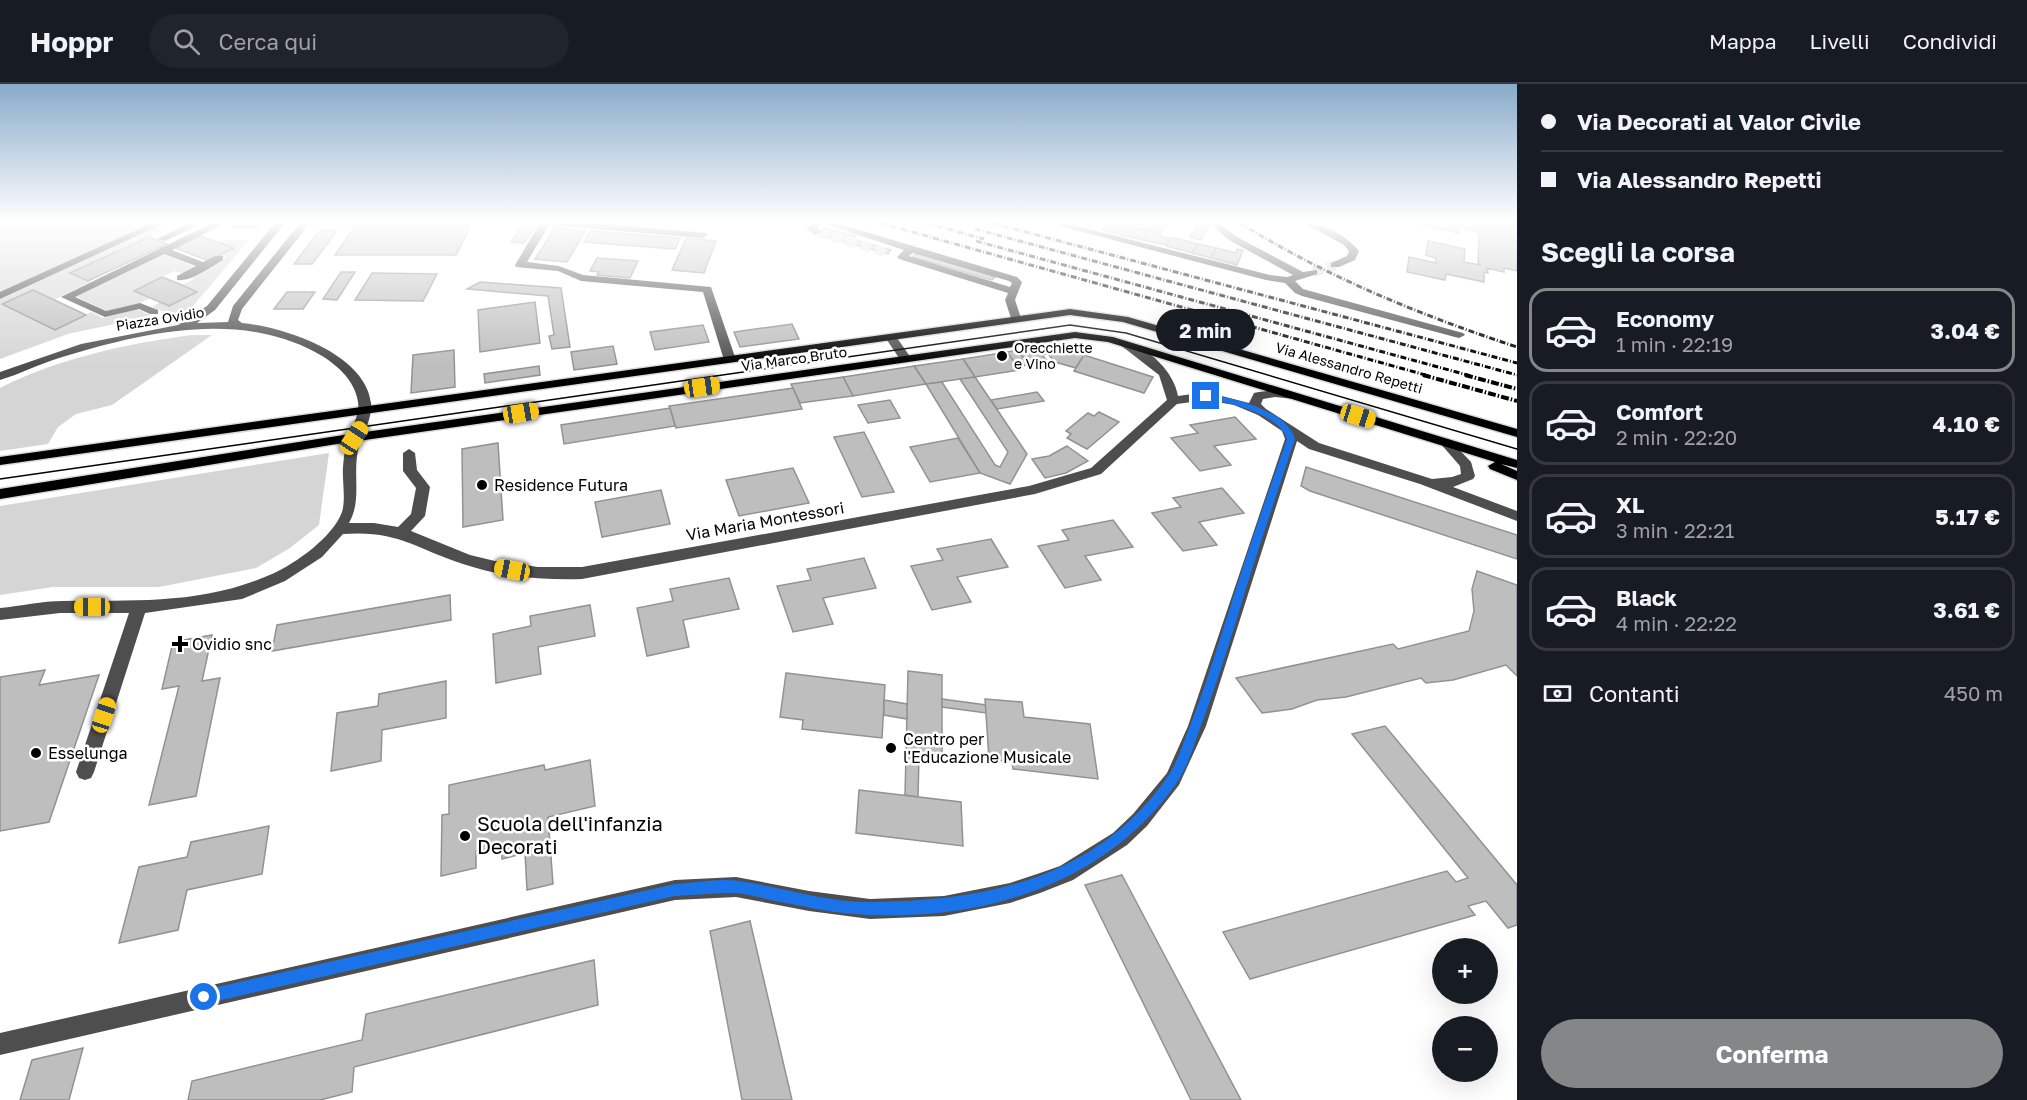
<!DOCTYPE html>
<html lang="it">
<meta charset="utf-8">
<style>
body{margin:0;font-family:"Golos Text",sans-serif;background:#20242c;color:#f1f3f6;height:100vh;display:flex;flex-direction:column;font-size:22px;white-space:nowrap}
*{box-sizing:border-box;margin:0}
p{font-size:20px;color:#9ea1a6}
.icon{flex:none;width:33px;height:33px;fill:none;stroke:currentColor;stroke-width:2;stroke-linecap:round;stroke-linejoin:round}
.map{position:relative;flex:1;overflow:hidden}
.details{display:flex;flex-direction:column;background:#171b24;width:510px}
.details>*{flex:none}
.hud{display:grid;align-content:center;height:132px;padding:0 24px;background:#171b24}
.buttons{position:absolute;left:1432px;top:854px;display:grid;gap:12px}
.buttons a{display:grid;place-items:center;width:66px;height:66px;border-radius:50%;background:#171b24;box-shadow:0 6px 24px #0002;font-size:30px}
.end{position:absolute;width:27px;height:27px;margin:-14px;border:8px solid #1a73e8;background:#fff;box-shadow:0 0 0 3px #fff}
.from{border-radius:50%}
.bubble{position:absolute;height:42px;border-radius:21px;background:#171b24;box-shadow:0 6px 24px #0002;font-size:20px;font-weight:700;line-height:42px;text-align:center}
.car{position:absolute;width:18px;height:36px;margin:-18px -9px;border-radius:8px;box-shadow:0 0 4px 2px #0007;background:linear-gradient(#f5c518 24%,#345 0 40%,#f5c518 0 76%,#345 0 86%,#f5c518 0)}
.hud b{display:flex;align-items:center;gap:21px;height:57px;font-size:22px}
.hud b+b{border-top:2px solid #363941}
.hud i{width:15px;height:15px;background:#f1f3f6}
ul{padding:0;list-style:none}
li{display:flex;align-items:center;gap:18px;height:84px;margin:0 12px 9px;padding:0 12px;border:3px solid #363941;border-radius:18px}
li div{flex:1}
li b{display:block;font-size:22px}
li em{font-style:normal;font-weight:700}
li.on{border-color:#858687}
li>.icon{width:54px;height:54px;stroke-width:1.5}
h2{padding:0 24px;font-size:27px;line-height:72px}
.pay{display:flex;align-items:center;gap:15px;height:66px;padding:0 24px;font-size:22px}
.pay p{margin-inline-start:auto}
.action{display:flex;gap:12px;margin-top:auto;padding:12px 24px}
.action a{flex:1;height:69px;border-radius:36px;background:#858687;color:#fff;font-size:24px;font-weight:700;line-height:69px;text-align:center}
header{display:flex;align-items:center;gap:36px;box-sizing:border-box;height:84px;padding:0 30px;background:#171b24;border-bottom:2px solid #363941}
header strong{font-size:28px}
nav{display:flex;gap:33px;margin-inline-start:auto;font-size:21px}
.search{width:420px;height:54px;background:#20242c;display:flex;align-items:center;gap:15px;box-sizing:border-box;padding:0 21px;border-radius:33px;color:#9ea1a6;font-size:22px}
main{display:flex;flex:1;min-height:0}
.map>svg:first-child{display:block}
.green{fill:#d5d5d5}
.building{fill:#bebebe;stroke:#929292;stroke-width:1.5}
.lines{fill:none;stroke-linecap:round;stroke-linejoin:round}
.minor-tunnel{stroke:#d9d9d9;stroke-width:10;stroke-dasharray:10 5;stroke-linecap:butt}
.major-casing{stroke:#dbdbdb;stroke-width:3}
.minor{fill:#4e4e4e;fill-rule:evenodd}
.major{fill:#000;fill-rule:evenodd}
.tram{stroke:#000;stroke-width:1.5}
.rail-far1{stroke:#000;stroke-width:3;stroke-dasharray:6 2 1 2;stroke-linecap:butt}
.rail{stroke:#000;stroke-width:4;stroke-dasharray:8 2 1.5 2;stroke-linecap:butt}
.route{fill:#1a73e8}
.poi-dot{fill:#000;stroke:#fff;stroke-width:2}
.labels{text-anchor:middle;stroke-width:5;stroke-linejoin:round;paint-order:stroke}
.far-street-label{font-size:14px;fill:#000;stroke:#fff}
.far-poi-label{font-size:14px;fill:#000;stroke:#fff;text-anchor:start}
.poi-label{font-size:16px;fill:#000;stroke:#fff;text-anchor:start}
.street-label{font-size:16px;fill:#000;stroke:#fff}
.near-poi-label{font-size:20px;fill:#000;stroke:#fff;text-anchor:start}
</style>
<header>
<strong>Hoppr</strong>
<div class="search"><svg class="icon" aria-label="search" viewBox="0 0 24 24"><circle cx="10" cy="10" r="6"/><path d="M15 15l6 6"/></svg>Cerca qui</div>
<nav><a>Mappa</a><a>Livelli</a><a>Condividi</a></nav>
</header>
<main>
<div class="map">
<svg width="1517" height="1016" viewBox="0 0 1517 1016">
<rect width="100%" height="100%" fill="#fff"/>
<g class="green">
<path d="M 0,139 L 154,139 L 0,209 Z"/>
<path d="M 166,139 L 178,139 L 71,189 L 90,198 L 54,216 L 3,220 L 55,246 L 91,228 L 103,234 L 137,225 L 152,232 L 68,250 L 0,275 L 0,215 Z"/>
<path d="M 223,156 L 249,156 L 187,229 L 164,231 L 164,228 L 152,223 L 160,218 L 169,222 L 196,208 L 182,201 L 194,195 L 189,193 L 226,174 L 221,171 L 234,164 L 220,159 Z"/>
<path d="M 162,170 L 196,183 L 183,190 L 174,187 L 135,206 L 150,214 L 140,219 L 107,227 L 75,212 Z"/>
<path d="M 191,251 L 212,251 L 112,321 L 76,330 L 58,343 L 48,360 L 0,367 L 0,304 C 59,274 126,260 191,251 Z"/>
<path d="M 329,369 L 319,441 L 290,464 L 256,484 L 159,503 L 53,503 L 0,511 L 0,422 Z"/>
</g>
<g class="building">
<path d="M 236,139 L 263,139 L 259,144 L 232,144 Z"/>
<path d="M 357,139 L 472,139 L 456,171 L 335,171 Z"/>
<path d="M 1106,139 L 1117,139 L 1127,142 L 1121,151 L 1102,146 Z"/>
<path d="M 1129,139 L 1155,139 L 1149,147 L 1127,142 Z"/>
<path d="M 1155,139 L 1167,139 L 1160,150 L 1149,147 Z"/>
<path d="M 1196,139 L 1210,141 L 1201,156 L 1190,153 L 1198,141 Z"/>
<path d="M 1413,139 L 1517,139 L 1517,187 L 1504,184 L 1504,188 L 1487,184 L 1488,189 L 1484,188 L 1484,198 L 1446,190 L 1445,196 L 1407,188 L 1409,173 L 1436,179 L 1436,174 L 1426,171 L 1428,157 L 1465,165 L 1464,178 L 1480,181 L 1478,178 L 1479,149 L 1459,143 L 1459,149 Z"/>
<path d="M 1127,142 L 1149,147 L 1143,156 L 1121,151 Z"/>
<path d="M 521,143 L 534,144 L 524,159 L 511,158 Z"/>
<path d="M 555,144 L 585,147 L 567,178 L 535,175 Z"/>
<path d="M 822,144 L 856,152 L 852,155 L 891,166 L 888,170 L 815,150 Z"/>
<path d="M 320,146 L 337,147 L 312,180 L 294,180 Z"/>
<path d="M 590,147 L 680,154 L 675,165 L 584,158 Z"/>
<path d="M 1149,147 L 1161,150 L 1160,152 L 1171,155 L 1167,161 L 1143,156 Z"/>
<path d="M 201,152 L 234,164 L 209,177 L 175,164 Z"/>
<path d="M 149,153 L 167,160 L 88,197 L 70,189 Z"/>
<path d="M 1172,153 L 1198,160 L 1192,169 L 1166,162 Z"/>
<path d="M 686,154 L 716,157 L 704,189 L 672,186 Z"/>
<path d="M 1198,160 L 1216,164 L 1211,174 L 1192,169 Z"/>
<path d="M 1216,164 L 1236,169 L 1237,165 L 1243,166 L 1237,181 L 1211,174 Z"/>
<path d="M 917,169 L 995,193 L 992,196 L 913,173 Z"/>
<path d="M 597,174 L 638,177 L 630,194 L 597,191 L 599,188 L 590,187 Z"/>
<path d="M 341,188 L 355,188 L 337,216 L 323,215 Z"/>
<path d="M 372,189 L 437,190 L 423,217 L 355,216 Z"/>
<path d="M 162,193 L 182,201 L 197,208 L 169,222 L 134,207 Z"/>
<path d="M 480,198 L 561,204 L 570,263 L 552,265 L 549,252 L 554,251 L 548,212 L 467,205 Z"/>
<path d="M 33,206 L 80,228 L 86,231 L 55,246 L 2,220 Z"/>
<path d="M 287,208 L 315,208 L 303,225 L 274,225 Z"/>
<path d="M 535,218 L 540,259 L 480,268 L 478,226 Z"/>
<path d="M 792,240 L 799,255 L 740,263 L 734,248 Z"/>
<path d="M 703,241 L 709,258 L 655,266 L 650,248 Z"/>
<path d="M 1052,261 L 1084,271 L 1076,284 L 1055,278 L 1048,270 L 1042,271 L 1036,264 Z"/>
<path d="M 613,262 L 617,280 L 574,286 L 571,268 Z"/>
<path d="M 1036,264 L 1042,271 L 1051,281 L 1031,284 L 1018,266 Z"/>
<path d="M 454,266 L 455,303 L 411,309 L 413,271 Z"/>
<path d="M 1018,266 L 1028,281 L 1017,282 L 1007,268 Z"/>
<path d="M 1007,268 L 1020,286 L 975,293 L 963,275 Z"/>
<path d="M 1084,271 L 1153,293 L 1144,309 L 1074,287 Z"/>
<path d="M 963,275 L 975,293 L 926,300 L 914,282 Z"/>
<path d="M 539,282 L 540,291 L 485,299 L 484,290 Z"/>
<path d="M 914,282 L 926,300 L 853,312 L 843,293 Z"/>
<path d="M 843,293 L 853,312 L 800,319 L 791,300 Z"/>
<path d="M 975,293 L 1027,370 L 1010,400 L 980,389 L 926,300 L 942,298 L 995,381 L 1000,383 L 1008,368 L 960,295 Z"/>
<path d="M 793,304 L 802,325 L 676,344 L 670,324 L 669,322 Z"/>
<path d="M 1037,308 L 1044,317 L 997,325 L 991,316 Z"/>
<path d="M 890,316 L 900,334 L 868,339 L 858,321 Z"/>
<path d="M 670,324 L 675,342 L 564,360 L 561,341 Z"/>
<path d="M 1099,328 L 1119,338 L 1087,365 L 1067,354 L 1071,350 L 1066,347 L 1088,329 L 1094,332 Z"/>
<path d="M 1235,333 L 1256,355 L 1214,362 L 1231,381 L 1200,387 L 1171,354 L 1198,349 L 1190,341 Z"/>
<path d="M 864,348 L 894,408 L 862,413 L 834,353 Z"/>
<path d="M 958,354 L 980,389 L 930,398 L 910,363 Z"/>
<path d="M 498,359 L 503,436 L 463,443 L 462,365 Z"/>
<path d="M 1067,362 L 1088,377 L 1066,389 L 1045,394 L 1032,375 L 1049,372 Z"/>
<path d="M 1306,383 L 1517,451 L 1517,475 L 1310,407 L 1301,402 Z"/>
<path d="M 793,384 L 809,419 L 739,432 L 726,396 Z"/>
<path d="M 1222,404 L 1244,429 L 1199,438 L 1217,461 L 1183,467 L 1152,429 L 1181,423 L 1173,414 Z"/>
<path d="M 661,406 L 670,440 L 602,453 L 595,418 Z"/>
<path d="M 1113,436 L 1133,463 L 1085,472 L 1101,496 L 1065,504 L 1038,462 L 1069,456 L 1062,446 Z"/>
<path d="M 991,455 L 1008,483 L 957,493 L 971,518 L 932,526 L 911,482 L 943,476 L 937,465 Z"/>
<path d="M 864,474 L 876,504 L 823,514 L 833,540 L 793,548 L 777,502 L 811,496 L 807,485 Z"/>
<path d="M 1477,487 L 1517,501 L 1517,592 L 1506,581 L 1453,596 L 1426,599 L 1421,594 L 1346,613 L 1317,616 L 1292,625 L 1262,629 L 1236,594 L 1393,560 L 1398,565 L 1469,547 L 1474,527 L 1472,505 Z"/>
<path d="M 729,494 L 739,525 L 683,536 L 689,563 L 647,572 L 637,524 L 673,517 L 670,505 Z"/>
<path d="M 450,511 L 451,536 L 272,567 L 277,541 Z"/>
<path d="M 590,521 L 595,552 L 538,563 L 541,590 L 496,599 L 493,550 L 531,542 L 530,532 Z"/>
<path d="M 212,551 L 202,597 L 220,594 L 196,712 L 149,721 L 179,602 L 162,605 L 173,558 Z"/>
<path d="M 45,586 L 39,601 L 99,591 L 49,738 L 0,747 L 0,593 Z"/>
<path d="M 908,587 L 942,591 L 942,675 L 906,670 Z"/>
<path d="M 786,589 L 885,601 L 882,654 L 802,645 L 803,636 L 780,633 Z"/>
<path d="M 446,597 L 446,634 L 382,646 L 381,677 L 331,687 L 337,629 L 378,622 L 379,610 Z"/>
<path d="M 942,615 L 986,621 L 986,629 L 942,623 Z"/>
<path d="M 985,615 L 1022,618 L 1024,633 L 1090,640 L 1098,695 L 1013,685 L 1012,678 L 989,675 Z"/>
<path d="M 884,616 L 907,620 L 907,635 L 884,631 Z"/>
<path d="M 1385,642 L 1517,801 L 1517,841 L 1508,844 L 1486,817 L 1468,822 L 1475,831 L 1250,895 L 1223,848 L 1447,787 L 1456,798 L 1468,794 L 1352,650 Z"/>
<path d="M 906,670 L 919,672 L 918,713 L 905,711 Z"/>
<path d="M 590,676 L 595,722 L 548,733 L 553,800 L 527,806 L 525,769 L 502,775 L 501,762 L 476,767 L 476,784 L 441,792 L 442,731 L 449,730 L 449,701 L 544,681 L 545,686 Z"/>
<path d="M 859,706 L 961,718 L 963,762 L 856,749 Z"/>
<path d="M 269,742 L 262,790 L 187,806 L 178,846 L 119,859 L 139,783 L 187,773 L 191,758 Z"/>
<path d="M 1122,791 L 1241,1016 L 1191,1016 L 1085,801 Z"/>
<path d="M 750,837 L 792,1016 L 742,1016 L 710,847 Z"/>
<path d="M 594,876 L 598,921 L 354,983 L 352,1008 L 320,1016 L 188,1016 L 192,997 L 362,956 L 366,930 Z"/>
<path d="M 83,964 L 69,1016 L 20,1016 L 32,976 Z"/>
</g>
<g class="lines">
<g class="minor-tunnel">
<path d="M 818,148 L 889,169"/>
<path d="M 1313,188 L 1335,181"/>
</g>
<defs>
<g id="major">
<path d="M 1070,225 L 1128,233 L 1517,345 L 1517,353 L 1123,238 L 1070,231 L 0,381 L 0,373 Z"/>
<path d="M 1075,248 L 1113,253 L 1517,376 L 1517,384 L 1501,380 L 1517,387 L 1517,396 L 1490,385 L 1488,382 L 1495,378 L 1108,258 L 1075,254 L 337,360 L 0,415 L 0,405 L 337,352 Z"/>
</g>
</defs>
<use href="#major" class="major-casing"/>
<g class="minor">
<path d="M 152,139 L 165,139 L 0,215 L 0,208 Z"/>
<path d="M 189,139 L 202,139 L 165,157 L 157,155 Z"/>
<path d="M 212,139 L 225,139 L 172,166 L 203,178 L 215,172 L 223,172 L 223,176 C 210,183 191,198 177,196 L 177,192 L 196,182 L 164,170 L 75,213 L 106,227 L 140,219 L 158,226 L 158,230 L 150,230 L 139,225 L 105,233 L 61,213 Z"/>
<path d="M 275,139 L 285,139 L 215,226 L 197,239 L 228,238 L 233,222 L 300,139 L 310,139 L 242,225 L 238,236 L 242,239 C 283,243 365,269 371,319 C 373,337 359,354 357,372 C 354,395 361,418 349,439 L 374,439 L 398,443 L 411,430 L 416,404 L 403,387 L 403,369 L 409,365 L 415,369 L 417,386 L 430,403 L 425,432 L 411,447 L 470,471 L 495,477 L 538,483 L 582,483 L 1029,402 L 1091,384 L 1167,316 L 1159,291 L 1123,263 L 1121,261 L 1127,258 C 1150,265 1174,288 1178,312 L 1206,308 L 1249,319 L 1254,309 C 1269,306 1280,306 1295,309 L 1295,315 L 1275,313 L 1263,315 L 1261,320 L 1266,325 L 1319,359 L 1432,395 L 1452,393 L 1461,390 L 1460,382 L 1440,359 L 1446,355 L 1450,356 L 1471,378 L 1475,392 L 1473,395 L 1453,403 L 1517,427 L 1517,437 L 1420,400 L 1309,365 L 1297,357 L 1206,642 L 1179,701 L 1147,742 L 1127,761 L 1073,796 L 1040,809 L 1010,819 L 944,832 L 870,835 L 809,827 L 736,813 L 675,816 L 0,971 L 0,949 L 675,796 L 736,793 L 809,807 L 870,815 L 944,812 L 1010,799 L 1040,789 L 1060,782 L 1113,749 L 1133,730 L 1167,689 L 1188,642 L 1285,355 L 1282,347 L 1258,331 L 1234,321 L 1206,316 L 1177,320 L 1101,390 L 1035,410 L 582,495 C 542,496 501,493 463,480 C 414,464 398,446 343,450 L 322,473 L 285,497 L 242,515 L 145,529 L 94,688 L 91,694 L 85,696 L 79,694 L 76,688 L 129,529 L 60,529 L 0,536 L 0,524 C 21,522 42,517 63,517 C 136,516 203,521 272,490 C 295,480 333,453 342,428 C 346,415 342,396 343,383 C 344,372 345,362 349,352 C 353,340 360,330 358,318 C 355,295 334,278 315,268 C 236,226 141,249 59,274 C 39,280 20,290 0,296 L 0,288 L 81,260 L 178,241 L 207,222 Z"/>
<path d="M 540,139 L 590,139 L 706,149 L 708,151 L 703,154 L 549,141 L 527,178 L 559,182 L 583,191 L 711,203 L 736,276 L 734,278 L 726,278 L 724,276 L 703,208 L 581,197 L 558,187 L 516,183 L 515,181 Z"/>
<path d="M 811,139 L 836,139 L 1017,193 L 1022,198 L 1015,216 L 1021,234 L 1016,237 L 1011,234 L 1005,216 L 1008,209 L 899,175 L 897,173 L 904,166 L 822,139 L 817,144 L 823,148 L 815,150 L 806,145 ZM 913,169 L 1009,197 L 1012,199 L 1010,203 L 909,172 Z"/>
<path d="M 1048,139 L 1065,139 L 1270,191 L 1287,193 L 1293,191 L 1229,156 L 1209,139 L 1220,139 L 1235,152 L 1303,188 L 1317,186 L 1317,190 L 1295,197 L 1303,205 L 1463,249 L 1465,251 L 1459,254 L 1455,253 L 1302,212 L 1295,209 L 1285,199 L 1266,196 Z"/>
<path d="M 1304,139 C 1324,139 1347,152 1359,167 L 1355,176 L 1339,183 L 1331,183 L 1331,179 L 1347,172 L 1349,167 L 1344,161 Z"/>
<path d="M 891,250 L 895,251 L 911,274 L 909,276 L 901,276 L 899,274 L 885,253 Z"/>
</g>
<use href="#major" class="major"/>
<path class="tram" d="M 0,395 L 1070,241 L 1126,249 L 1517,365"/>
<g class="rail-far1">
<path d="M 880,139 L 1429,292"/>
<path d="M 926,139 L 984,155"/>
<path d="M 992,139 L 1517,279"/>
<path d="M 1240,139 C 1327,193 1420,231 1517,263"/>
<path d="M 975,145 L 1517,291"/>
<path d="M 976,157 L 1471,292"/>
</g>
<g class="rail">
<path d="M 1423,291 L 1517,317"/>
<path d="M 1465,291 L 1517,305"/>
</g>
</g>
<linearGradient id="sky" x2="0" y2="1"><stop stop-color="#89aaca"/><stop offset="0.49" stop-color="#fff"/><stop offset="1" stop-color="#fff" stop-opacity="0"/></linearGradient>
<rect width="1517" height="281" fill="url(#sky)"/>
<path class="route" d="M 1206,309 C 1233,315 1286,325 1295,355 C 1275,416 1254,476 1236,538 C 1224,576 1212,613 1198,650 C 1192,667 1186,686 1176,700 C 1106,799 987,836 870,831 C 838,830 806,823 775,817 C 762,814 748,810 735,809 C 715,809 695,811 675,812 L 204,920 L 199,918 L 197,913 L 199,908 L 204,906 L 675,800 C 696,799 719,794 739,797 C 783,803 828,819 873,818 C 988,817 1099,793 1168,692 C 1177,679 1182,662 1188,647 C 1204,607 1216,567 1229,527 C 1247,469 1267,412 1287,355 C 1279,329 1227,319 1203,313 L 1203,310 Z"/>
<g class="poi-dot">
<circle cx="1002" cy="272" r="6"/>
<circle cx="482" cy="401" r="6"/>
<path d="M177 551h6v6h6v6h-6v6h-6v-6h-6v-6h6z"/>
<circle cx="891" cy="664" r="6"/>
<circle cx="36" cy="669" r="6"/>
<circle cx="465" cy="752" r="6"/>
</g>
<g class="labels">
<g class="far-street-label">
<text transform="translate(160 235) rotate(-9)" y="5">Piazza Ovidio</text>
<text transform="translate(794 275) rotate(-8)" y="5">Via Marco Bruto</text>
<text transform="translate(1349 284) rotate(16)" y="5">Via Alessandro Repetti</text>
</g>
<g class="far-poi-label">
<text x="1014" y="269">Orecchiette<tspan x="1014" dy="16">e Vino</tspan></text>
</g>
<g class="poi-label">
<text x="494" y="407">Residence Futura</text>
<text x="192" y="566">Ovidio snc</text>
<text x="903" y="661">Centro per<tspan x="903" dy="18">l'Educazione Musicale</tspan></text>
<text x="48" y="675">Esselunga</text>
</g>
<g class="street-label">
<text transform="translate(765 437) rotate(-10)" y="6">Via Maria Montessori</text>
</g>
<g class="near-poi-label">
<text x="477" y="747">Scuola dell'infanzia<tspan x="477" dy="23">Decorati</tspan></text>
</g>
</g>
</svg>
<div class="buttons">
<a>+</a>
<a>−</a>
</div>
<i class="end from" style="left:204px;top:913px"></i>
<i class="end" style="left:1206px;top:312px"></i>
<div class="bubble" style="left:1156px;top:225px;width:99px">2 min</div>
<i class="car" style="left:702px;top:303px;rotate:82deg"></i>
<i class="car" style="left:521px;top:329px;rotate:81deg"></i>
<i class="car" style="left:1358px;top:332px;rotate:107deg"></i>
<i class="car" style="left:354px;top:354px;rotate:33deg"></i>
<i class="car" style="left:512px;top:486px;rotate:281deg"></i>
<i class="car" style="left:92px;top:523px;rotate:270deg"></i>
<i class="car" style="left:104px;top:631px;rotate:18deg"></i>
</div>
<section class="details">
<div class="hud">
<b><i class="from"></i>Via Decorati al Valor Civile</b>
<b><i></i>Via Alessandro Repetti</b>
</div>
<h2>Scegli la corsa</h2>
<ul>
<li class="on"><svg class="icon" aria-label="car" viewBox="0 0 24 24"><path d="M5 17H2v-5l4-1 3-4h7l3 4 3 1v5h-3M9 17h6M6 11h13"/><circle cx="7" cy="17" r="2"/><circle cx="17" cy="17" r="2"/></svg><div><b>Economy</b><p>1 min · 22:19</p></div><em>3.04 €</em></li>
<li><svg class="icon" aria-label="car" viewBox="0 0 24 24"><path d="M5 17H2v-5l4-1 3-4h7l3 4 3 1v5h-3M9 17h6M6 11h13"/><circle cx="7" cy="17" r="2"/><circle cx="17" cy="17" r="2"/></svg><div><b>Comfort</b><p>2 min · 22:20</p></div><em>4.10 €</em></li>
<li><svg class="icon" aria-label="car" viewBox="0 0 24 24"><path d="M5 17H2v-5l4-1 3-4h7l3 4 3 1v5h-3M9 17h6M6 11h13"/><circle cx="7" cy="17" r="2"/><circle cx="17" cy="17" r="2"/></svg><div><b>XL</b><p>3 min · 22:21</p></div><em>5.17 €</em></li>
<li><svg class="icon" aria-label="car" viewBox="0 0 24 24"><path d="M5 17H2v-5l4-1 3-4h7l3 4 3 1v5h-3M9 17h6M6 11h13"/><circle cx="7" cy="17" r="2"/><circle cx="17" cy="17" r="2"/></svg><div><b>Black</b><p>4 min · 22:22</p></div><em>3.61 €</em></li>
</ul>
<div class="pay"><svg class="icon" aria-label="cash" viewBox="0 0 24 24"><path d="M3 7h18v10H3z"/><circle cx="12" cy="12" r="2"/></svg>Contanti<p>450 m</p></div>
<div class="action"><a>Conferma</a></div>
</section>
</main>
